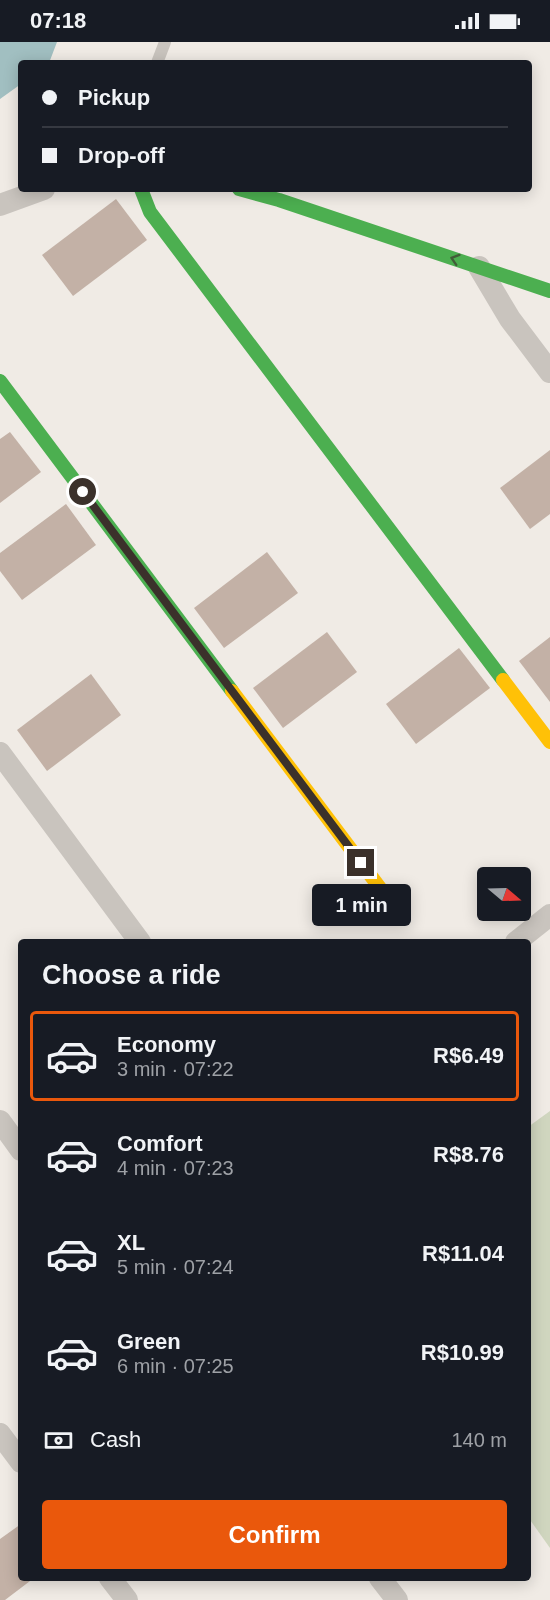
<!DOCTYPE html>
<meta charset="utf-8">
<style>
body{margin:0;font-family:Helvetica,sans-serif;background:#242831;color:#f1f3f6;height:100vh;display:flex;flex-direction:column;font-size:22px;white-space:nowrap}
*{box-sizing:border-box;margin:0}
p{font-size:20px;color:#9ea1a6}
.icon{flex:none;width:33px;height:33px;fill:none;stroke:currentColor;stroke-width:2;stroke-linecap:round;stroke-linejoin:round}
.map{position:relative;flex:1;overflow:hidden}
.panel{position:absolute;left:18px;top:897px;width:513px;height:642px;display:flex;flex-direction:column;background:#171b24;border-radius:6px;box-shadow:0 3px 15px #0003}
.panel>*{flex:none}
.hud{position:absolute;left:18px;top:18px;width:514px;height:132px;border-radius:6px;box-shadow:0 3px 15px #0003;display:grid;align-content:center;height:132px;padding:0 24px;background:#171b24}
.needle{width:39px;rotate:109deg}
.fabs{position:absolute;left:477px;top:825px;display:grid;gap:12px}
.fabs a{display:grid;place-items:center;width:54px;height:54px;border-radius:6px;background:#171b24;box-shadow:0 3px 15px #0003;font-size:30px}
.end{position:absolute;width:27px;height:27px;margin:-14px;border:8px solid #3b312b;background:#fff;box-shadow:0 0 0 3px #fff}
.from{border-radius:50%}
.bubble{position:absolute;height:42px;border-radius:6px;background:#171b24;box-shadow:0 3px 15px #0003;font-size:20px;font-weight:600;line-height:42px;text-align:center}
.hud b{display:flex;align-items:center;gap:21px;height:57px;font-size:22px}
.hud b+b{border-top:2px solid #363941}
.hud i{width:15px;height:15px;background:#f1f3f6}
ul{padding:0;list-style:none}
li{display:flex;align-items:center;gap:18px;height:90px;margin:0 12px 9px;padding:0 12px;border:3px solid transparent;border-radius:6px}
li div{flex:1}
li b{display:block;font-size:22px}
li em{font-style:normal;font-weight:600}
li.active{border-color:#ea580c}
li>.icon{width:54px;height:54px;stroke-width:1.5}
h2{padding:0 24px;font-size:27px;line-height:72px}
.pay{display:flex;align-items:center;gap:15px;height:66px;padding:0 24px;font-size:22px}
.pay p{margin-inline-start:auto}
.cta{display:flex;gap:12px;margin-top:auto;padding:12px 24px}
.cta a{flex:1;height:69px;border-radius:6px;background:#ea580c;color:#fff;font-size:24px;font-weight:600;line-height:69px;text-align:center}
.status{display:flex;justify-content:space-between;align-items:center;height:42px;padding:0 30px;background:#171b24;direction:ltr}
.status svg{height:16px;fill:currentColor}
.map>svg:first-child{display:block}
.green{fill:#d0d6bf}
.water{fill:#a1bfc1}
.building{fill:#c3b1a6}
.lines{fill:none;stroke-linecap:round;stroke-linejoin:round}
.lane{stroke:#c9c4be;stroke-width:12}
.street{stroke:#c9c4be;stroke-width:22}
.fast{stroke:#4caf50;stroke-width:14}
.slow{stroke:#ffc107;stroke-width:14}
.oneway{stroke:#415d38}
.route{stroke:#3b312b;stroke-width:8}
</style>
<div class="status"><b>07:18</b><svg viewBox="0 0 49 12"><path d="M0 12V9h3v3zM5 12V6h3v6zM10 12V3h3v9zM15 12V0h3v12zM26 1h20v11H26zM47 4h2v5h-2z"/></svg></div>
<div class="map">
<svg width="550" height="1558" viewBox="0 0 550 1558">
<rect width="100%" height="100%" fill="#f0ebe5"/>
<path class="green" d="M 550,1069 L 550,1506 L 528,1475 L 528,1085 Z"/>
<path class="water" d="M 0,0 L 57,0 L 49,21 L 21,21 L 21,42 L 0,57 Z"/>
<g class="building">
<path d="M 116,157 L 147,198 L 73,254 L 42,213 Z"/>
<path d="M 10,390 L 41,430 L 0,461 L 0,397 Z"/>
<path d="M 550,408 L 550,472 L 530,487 L 500,446 Z"/>
<path d="M 66,462 L 96,503 L 22,558 L 0,529 L 0,511 Z"/>
<path d="M 267,510 L 298,551 L 224,606 L 194,566 Z"/>
<path d="M 327,590 L 357,630 L 283,686 L 253,646 Z"/>
<path d="M 550,595 L 550,660 L 519,619 Z"/>
<path d="M 459,606 L 490,646 L 416,702 L 386,662 Z"/>
<path d="M 91,632 L 121,673 L 47,729 L 17,688 Z"/>
<path d="M 21,1482 L 21,1536 L 34,1536 L 5,1558 L 0,1558 L 0,1497 Z"/>
</g>
<g class="lines">
<path class="lane" d="M 157,21 L 165,0"/>
<g class="street">
<path d="M 0,163 L 44,147"/>
<path d="M 479,225 L 510,277 L 550,330"/>
<path d="M 0,711 L 140,900"/>
<path d="M 516,900 L 550,873"/>
<path d="M 0,1079 L 21,1108"/>
<path d="M 0,1392 L 21,1420"/>
<path d="M 110,1536 L 127,1558"/>
<path d="M 380,1536 L 397,1558"/>
</g>
<g class="fast">
<path d="M 141,147 L 150,170 L 503,638"/>
<path d="M 239,147 L 279,158 L 550,249"/>
<path d="M 0,339 L 232,649"/>
</g>
<g class="slow">
<path d="M 503,638 L 550,700"/>
<path d="M 232,649 L 389,858"/>
</g>
</g>
<defs><path id="oneway-chevron" d="M-2-3.5L2.5 0L-2 3.5" fill="none" stroke-width="1.6" stroke-linecap="round" stroke-linejoin="round" transform="scale(1.5)"/></defs>
<use class="oneway" href="#oneway-chevron" transform="translate(455 217) rotate(-162)"/>
<g class="lines">
<path class="route" d="M 83,450 L 361,821"/>
</g>
</svg>
<div class="fabs">
<a><svg class="needle" viewBox="-14 -14 28 28"><path d="M0-13l5 13h-10z" fill="#e53935"/><path d="M0 13l5-13h-10z" fill="#9ea1a6"/></svg></a>
</div>
<i class="end from" style="left:83px;top:450px"></i>
<i class="end" style="left:361px;top:821px"></i>
<div class="bubble" style="left:312px;top:842px;width:99px">1 min</div>
<div class="hud">
<b><i class="from"></i>Pickup</b>
<b><i></i>Drop-off</b>
</div>
<section class="panel">
<h2>Choose a ride</h2>
<ul>
<li class="active"><svg class="icon" aria-label="car" viewBox="0 0 24 24"><path d="M5 17H2v-5l4-1 3-4h7l3 4 3 1v5h-3M9 17h6M6 11h13"/><circle cx="7" cy="17" r="2"/><circle cx="17" cy="17" r="2"/></svg><div><b>Economy</b><p>3 min · 07:22</p></div><em>R$6.49</em></li>
<li><svg class="icon" aria-label="car" viewBox="0 0 24 24"><path d="M5 17H2v-5l4-1 3-4h7l3 4 3 1v5h-3M9 17h6M6 11h13"/><circle cx="7" cy="17" r="2"/><circle cx="17" cy="17" r="2"/></svg><div><b>Comfort</b><p>4 min · 07:23</p></div><em>R$8.76</em></li>
<li><svg class="icon" aria-label="car" viewBox="0 0 24 24"><path d="M5 17H2v-5l4-1 3-4h7l3 4 3 1v5h-3M9 17h6M6 11h13"/><circle cx="7" cy="17" r="2"/><circle cx="17" cy="17" r="2"/></svg><div><b>XL</b><p>5 min · 07:24</p></div><em>R$11.04</em></li>
<li><svg class="icon" aria-label="car" viewBox="0 0 24 24"><path d="M5 17H2v-5l4-1 3-4h7l3 4 3 1v5h-3M9 17h6M6 11h13"/><circle cx="7" cy="17" r="2"/><circle cx="17" cy="17" r="2"/></svg><div><b>Green</b><p>6 min · 07:25</p></div><em>R$10.99</em></li>
</ul>
<div class="pay"><svg class="icon" aria-label="cash" viewBox="0 0 24 24"><path d="M3 7h18v10H3z"/><circle cx="12" cy="12" r="2"/></svg>Cash<p>140 m</p></div>
<div class="cta"><a>Confirm</a></div>
</section>
</div>
